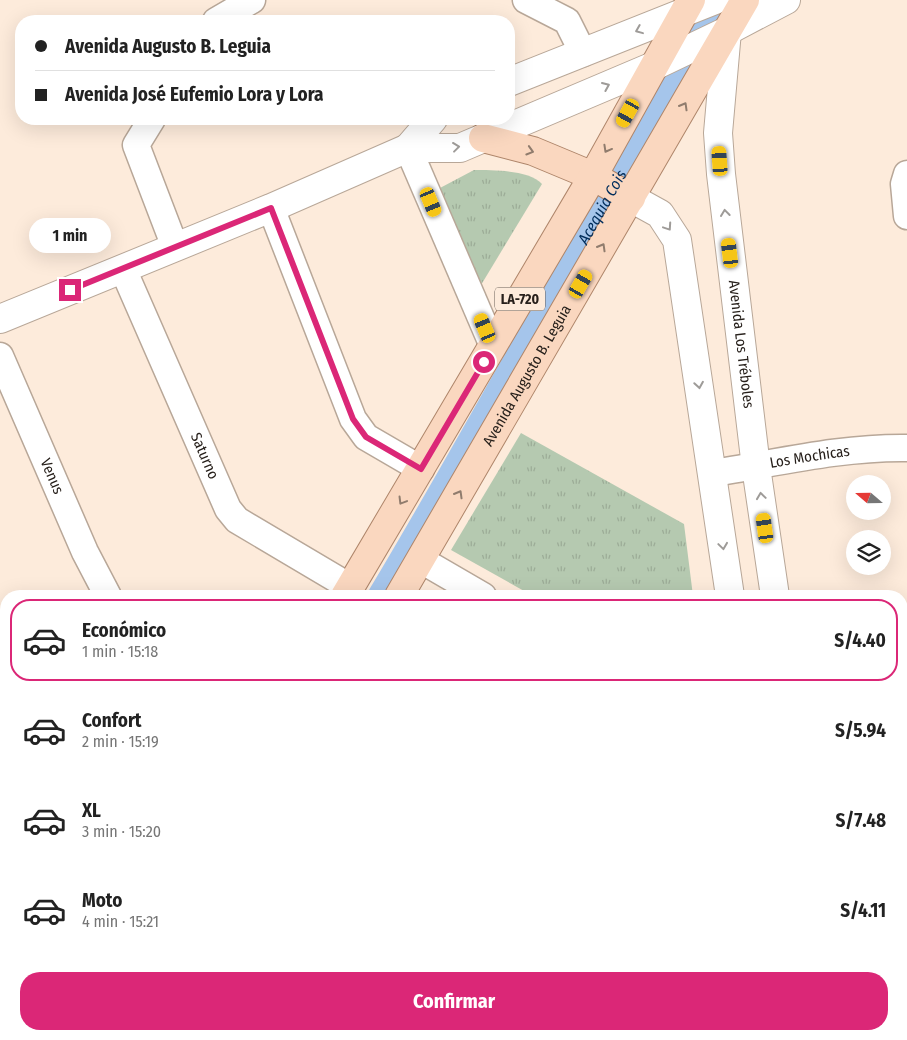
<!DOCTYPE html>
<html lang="es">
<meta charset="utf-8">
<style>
body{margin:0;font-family:"Fira Sans Condensed",sans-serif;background:#f2f2f2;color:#222;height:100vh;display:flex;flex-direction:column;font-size:19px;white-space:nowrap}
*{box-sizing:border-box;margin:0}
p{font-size:16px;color:#767676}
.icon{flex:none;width:28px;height:28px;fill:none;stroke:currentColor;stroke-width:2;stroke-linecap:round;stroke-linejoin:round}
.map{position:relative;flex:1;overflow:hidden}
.drawer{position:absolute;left:0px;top:590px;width:908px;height:450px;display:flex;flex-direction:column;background:#fff;border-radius:20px 20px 0 0;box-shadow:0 5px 20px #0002}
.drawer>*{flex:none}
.banner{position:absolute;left:15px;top:15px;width:500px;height:110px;border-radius:20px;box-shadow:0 5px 20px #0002;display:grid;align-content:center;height:110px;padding:0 20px;background:#fff}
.needle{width:32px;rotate:290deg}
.fabs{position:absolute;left:846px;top:475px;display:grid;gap:10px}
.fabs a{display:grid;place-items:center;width:45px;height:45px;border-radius:50%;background:#fff;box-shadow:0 5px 20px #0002;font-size:25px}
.end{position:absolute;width:22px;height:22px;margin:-11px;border:6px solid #db2777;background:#fff;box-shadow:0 0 0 2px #fff}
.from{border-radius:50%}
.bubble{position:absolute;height:35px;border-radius:18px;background:#fff;box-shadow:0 5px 20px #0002;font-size:16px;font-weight:700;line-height:35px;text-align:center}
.car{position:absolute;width:15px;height:30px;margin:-15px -8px;border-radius:6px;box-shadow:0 0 4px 1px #0007;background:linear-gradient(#f5c518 24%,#345 0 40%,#f5c518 0 76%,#345 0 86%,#f5c518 0)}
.banner b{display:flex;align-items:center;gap:18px;height:48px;font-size:19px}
.banner b+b{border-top:1px solid #e0e0e0}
.banner i{width:12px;height:12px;background:#222}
ul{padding:9px 0 0;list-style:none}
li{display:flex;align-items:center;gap:15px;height:82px;margin:0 10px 8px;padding:0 10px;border:2px solid transparent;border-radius:20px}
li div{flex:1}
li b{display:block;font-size:19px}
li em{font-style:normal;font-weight:700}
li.active{border-color:#db2777}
li>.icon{width:45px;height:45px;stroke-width:1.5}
.button{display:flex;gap:10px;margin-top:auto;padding:10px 20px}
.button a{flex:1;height:58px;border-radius:20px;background:#db2777;color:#fff;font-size:20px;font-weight:700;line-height:58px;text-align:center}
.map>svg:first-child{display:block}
.grass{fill:url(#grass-tufts)}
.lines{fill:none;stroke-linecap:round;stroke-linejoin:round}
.canal{stroke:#a5c5eb;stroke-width:25}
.street-casing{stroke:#b8a798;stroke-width:29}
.secondary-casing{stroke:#b8a798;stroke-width:30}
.primary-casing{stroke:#ae856a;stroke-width:30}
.street{stroke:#fff;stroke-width:26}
.secondary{stroke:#fff;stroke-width:28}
.primary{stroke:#fad7bf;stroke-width:28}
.oneway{stroke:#9e9b98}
.oneway2{stroke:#907c6d}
.route{stroke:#db2777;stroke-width:6}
.labels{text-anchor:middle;stroke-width:4.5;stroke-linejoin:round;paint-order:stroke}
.shield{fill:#fdebdb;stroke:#675d55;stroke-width:1}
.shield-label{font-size:14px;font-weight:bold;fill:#27201b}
.street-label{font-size:15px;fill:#27201b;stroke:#fdebdb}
.water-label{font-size:16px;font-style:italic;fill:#002d5b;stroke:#fdebdb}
</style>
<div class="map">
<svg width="907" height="1040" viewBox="0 0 907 1040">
<defs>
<pattern id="grass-tufts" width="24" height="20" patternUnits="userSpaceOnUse" patternTransform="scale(1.25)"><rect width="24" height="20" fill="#b5c9b0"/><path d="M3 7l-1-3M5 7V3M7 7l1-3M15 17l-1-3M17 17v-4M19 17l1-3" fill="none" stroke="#9cac97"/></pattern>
</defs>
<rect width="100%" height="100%" fill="#fdebdb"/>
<g class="grass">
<path d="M 474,170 C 493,170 530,170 542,184 L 481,285 L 440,188 Z"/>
<path d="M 521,433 L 684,524 L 693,596 L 533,596 L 451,550 Z"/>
</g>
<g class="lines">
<g class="canal">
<path id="s1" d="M 380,596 C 497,400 604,197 720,0"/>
<path d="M 117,1040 L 121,1034"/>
</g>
<defs>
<g id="street">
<path d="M 526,0 L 567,21 L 583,53"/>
<path d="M 216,21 L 252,0"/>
<path d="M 152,119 L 136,145 L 175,247"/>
<path d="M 408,148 L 493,346"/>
<path d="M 907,174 L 904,184 L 907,216"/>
<path d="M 271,208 L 353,419 L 366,437 L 421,469"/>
<path id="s2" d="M 123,269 L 228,509 L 237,520 L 350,587"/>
<path id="s3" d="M 0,356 L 85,552 L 108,596"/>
<path id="s4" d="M 713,473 C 777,463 841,447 907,448"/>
<path d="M 421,560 L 483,596"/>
<path d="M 901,641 L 907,641"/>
<path d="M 901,825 L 907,825"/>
<path d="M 564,1034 L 575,1040"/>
</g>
<g id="secondary">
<path id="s5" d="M 727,31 L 718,133 L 721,174 L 756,467 L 775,596"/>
<path d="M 509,82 L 715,0"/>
<path d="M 408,148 L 433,119"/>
<path d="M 631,198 L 660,214 L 677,240 L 730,596"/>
<path d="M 0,319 L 271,208 L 408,148 L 460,148 L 656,65 L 727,31 L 786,0"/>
<path d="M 802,1034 L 803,1040"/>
<path d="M 839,1034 L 840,1040"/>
</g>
<g id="primary">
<path d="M 483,138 L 533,151 L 593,176 L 631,198"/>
<path d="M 345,596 L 593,176 L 691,0"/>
<path id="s6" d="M 399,596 L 745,0"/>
<path d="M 88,1040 L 92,1034"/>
<path d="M 142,1040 L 146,1034"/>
</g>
</defs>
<use href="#street" class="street-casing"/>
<use href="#secondary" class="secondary-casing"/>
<use href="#primary" class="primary-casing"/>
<use href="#street" class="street"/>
<use href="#secondary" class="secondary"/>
<use href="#primary" class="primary"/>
</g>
<defs><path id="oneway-chevron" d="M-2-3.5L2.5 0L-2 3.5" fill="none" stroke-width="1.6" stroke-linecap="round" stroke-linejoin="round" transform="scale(1.25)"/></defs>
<g class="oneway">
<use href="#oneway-chevron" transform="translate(639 30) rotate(158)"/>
<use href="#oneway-chevron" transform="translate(606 86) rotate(-23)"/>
<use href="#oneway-chevron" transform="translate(456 147) rotate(-7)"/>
<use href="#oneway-chevron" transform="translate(725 213) rotate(-97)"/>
<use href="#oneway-chevron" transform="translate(668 227) rotate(56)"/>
<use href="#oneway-chevron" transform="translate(699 385) rotate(81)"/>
<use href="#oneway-chevron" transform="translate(761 496) rotate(-98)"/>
<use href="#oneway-chevron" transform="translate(723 546) rotate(82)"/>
</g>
<g class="oneway2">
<use href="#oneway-chevron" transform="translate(684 106) rotate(-60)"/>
<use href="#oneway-chevron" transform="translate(607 149) rotate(119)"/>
<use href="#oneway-chevron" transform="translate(530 151) rotate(17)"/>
<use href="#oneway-chevron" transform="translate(602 247) rotate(-60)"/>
<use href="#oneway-chevron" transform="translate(459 494) rotate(-60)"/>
<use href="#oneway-chevron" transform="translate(402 501) rotate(121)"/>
</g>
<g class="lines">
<path class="route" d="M 70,290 L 271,208 L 353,419 L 366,437 L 421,469 L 484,362"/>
</g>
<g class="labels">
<rect class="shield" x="495" y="287.5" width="50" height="23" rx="4"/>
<g class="shield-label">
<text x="520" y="304">LA-720</text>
</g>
<g class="street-label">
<text dy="5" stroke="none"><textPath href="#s5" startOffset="315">Avenida Los Tréboles</textPath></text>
<text dy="5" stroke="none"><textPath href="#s6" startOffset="255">Avenida Augusto B. Leguia</textPath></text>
<text dy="5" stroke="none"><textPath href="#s2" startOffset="204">Saturno</textPath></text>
<text dy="5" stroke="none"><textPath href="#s4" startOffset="98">Los Mochicas</textPath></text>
<text dy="5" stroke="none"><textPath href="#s3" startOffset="131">Venus</textPath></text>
</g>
<g class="water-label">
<text dy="6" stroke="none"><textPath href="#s1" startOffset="448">Acequia Cois</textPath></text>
</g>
</g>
</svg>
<div class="fabs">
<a><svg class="needle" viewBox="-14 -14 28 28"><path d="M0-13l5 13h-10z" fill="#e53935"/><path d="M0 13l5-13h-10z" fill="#767676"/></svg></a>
<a><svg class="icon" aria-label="layers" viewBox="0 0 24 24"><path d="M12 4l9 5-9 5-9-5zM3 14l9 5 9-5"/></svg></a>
</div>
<i class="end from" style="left:484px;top:362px"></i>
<i class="end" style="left:70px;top:290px"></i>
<div class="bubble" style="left:29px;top:218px;width:82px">1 min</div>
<i class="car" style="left:628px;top:113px;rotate:209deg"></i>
<i class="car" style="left:720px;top:161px;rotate:356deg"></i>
<i class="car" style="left:431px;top:202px;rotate:157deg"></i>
<i class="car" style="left:730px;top:253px;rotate:353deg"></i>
<i class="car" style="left:581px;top:284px;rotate:30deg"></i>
<i class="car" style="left:485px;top:328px;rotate:337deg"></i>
<i class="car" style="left:765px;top:528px;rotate:352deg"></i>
<div class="banner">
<b><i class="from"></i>Avenida Augusto B. Leguia</b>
<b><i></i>Avenida José Eufemio Lora y Lora</b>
</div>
<section class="drawer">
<ul>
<li class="active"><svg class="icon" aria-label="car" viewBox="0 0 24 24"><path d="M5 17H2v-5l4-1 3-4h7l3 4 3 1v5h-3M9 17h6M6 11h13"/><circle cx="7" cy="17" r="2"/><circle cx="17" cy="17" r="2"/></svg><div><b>Económico</b><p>1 min · 15:18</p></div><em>S/4.40</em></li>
<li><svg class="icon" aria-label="car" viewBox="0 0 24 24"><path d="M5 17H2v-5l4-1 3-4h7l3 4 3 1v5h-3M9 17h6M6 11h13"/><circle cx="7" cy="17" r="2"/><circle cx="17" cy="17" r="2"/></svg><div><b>Confort</b><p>2 min · 15:19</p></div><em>S/5.94</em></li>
<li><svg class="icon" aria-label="car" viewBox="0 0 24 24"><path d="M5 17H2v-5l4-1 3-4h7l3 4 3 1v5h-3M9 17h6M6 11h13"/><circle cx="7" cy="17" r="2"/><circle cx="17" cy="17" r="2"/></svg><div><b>XL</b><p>3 min · 15:20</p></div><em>S/7.48</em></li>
<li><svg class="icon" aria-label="car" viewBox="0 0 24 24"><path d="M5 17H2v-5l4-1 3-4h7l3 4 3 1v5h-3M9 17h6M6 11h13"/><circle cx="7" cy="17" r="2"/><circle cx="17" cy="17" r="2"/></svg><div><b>Moto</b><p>4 min · 15:21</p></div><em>S/4.11</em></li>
</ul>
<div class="button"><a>Confirmar</a></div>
</section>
</div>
